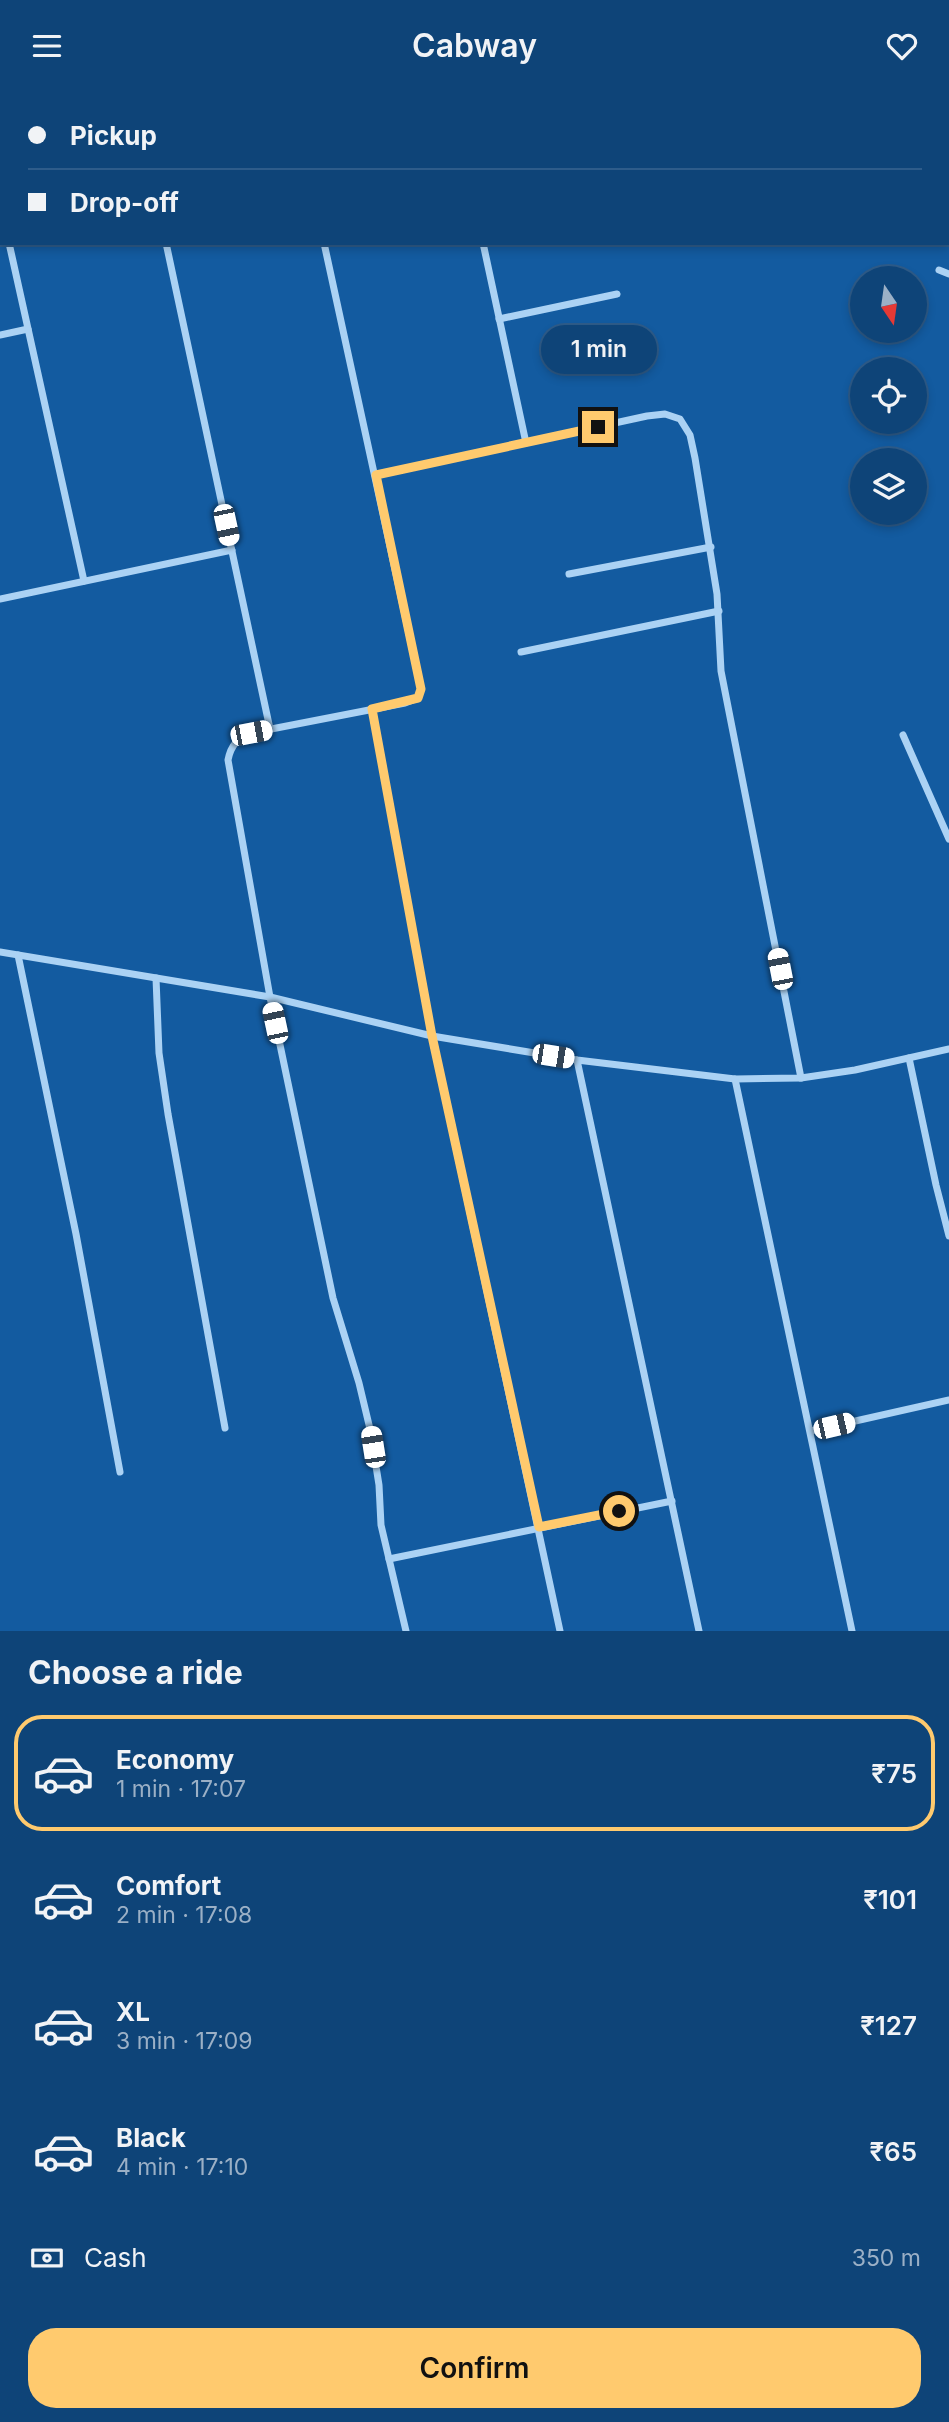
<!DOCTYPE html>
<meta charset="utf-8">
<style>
body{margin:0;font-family:Inter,sans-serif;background:#174b7d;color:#f1f3f6;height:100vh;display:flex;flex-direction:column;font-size:26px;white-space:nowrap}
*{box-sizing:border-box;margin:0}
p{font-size:23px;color:#9bb0c6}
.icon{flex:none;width:38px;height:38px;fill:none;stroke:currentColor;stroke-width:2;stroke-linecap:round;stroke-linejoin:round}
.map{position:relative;height:1540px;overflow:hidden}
.panel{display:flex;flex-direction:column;background:#0e4478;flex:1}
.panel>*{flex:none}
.guide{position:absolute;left:0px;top:0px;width:950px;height:154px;box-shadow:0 4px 10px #0003,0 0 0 2px #2e5c8a;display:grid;align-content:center;height:154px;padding:0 28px;background:#0e4478}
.needle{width:46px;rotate:167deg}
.fabs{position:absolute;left:850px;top:175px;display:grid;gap:14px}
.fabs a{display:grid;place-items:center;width:77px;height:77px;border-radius:50%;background:#0e4478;box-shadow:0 4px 10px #0003,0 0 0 2px #2e5c8a;font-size:35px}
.end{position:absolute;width:32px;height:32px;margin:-16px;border:9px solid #ffca6e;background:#111;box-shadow:0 0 0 4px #111}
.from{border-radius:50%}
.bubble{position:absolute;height:49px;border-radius:24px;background:#0e4478;box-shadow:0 4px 10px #0003,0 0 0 2px #2e5c8a;font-size:23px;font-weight:600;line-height:49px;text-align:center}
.car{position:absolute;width:21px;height:42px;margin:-21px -10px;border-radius:9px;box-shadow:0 0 5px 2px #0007;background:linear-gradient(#fff 24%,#345 0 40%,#fff 0 76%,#345 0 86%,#fff 0)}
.guide b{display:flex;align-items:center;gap:24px;height:66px;font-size:26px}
.guide b+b{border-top:2px solid #2e5c8a}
.guide i{width:18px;height:18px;background:#f1f3f6}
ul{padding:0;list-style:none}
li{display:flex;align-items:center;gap:21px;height:116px;margin:0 14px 10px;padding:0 14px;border:4px solid transparent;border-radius:28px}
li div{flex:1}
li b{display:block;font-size:26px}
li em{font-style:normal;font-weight:600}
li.on{border-color:#ffca6e}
li>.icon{width:63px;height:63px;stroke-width:1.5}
h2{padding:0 28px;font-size:32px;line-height:84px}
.pay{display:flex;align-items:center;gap:18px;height:77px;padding:0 28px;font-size:26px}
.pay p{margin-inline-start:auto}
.primary-button{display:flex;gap:14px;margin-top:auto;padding:14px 28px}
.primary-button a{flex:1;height:80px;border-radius:28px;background:#ffca6e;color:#111;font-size:28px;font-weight:600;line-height:80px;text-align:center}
header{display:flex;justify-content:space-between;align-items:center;height:91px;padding:0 28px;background:#0e4478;font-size:32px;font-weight:600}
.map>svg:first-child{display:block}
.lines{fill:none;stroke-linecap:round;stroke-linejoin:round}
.street{stroke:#abd2f4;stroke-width:7}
.route{stroke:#ffca6e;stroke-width:9}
</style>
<header><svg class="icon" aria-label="menu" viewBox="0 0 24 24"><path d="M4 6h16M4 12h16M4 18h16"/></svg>Cabway<svg class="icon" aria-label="heart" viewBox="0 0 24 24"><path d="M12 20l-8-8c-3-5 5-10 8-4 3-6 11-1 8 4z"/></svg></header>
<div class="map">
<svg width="949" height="1540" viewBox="0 0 949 1540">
<rect width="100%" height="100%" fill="#135ba0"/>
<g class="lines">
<g class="street">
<path d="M 134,0 L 134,2"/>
<path d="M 290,0 L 291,2"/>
<path d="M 450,0 L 451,2"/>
<path d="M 0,113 L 2,121"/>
<path d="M 9,152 L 84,490"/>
<path d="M 166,152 L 270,638"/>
<path d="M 324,152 L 421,598 L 418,607 L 405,612 L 251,642 C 237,648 231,654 228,669 L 270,906 L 333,1207 L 359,1292 L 370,1338 L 379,1394 L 381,1434 L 406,1540"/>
<path d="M 483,152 L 526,352"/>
<path d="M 939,179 L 949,183"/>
<path d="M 499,228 L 617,203"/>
<path d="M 0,244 L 28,238"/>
<path d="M 376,384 L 647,325 L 665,323 L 680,328 L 690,344 L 695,367 L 717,503 L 721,580 L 801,987"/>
<path d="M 569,483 L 711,456"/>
<path d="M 0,508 L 232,459"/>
<path d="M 521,561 L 719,520"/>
<path d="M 372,618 L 432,945 L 560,1540"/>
<path d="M 903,644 L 949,748"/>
<path d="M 0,861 L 270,906 L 432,945 L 577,969 L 735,988 L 801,987 L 855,979 L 949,958"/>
<path d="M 18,864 L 76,1143 L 120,1381"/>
<path d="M 156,887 L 159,962 L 168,1023 L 225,1337"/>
<path d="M 909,967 L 936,1094 L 949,1145"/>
<path d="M 577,969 L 699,1540"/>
<path d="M 735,988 L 852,1540"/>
<path d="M 811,1340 L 949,1309"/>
<path d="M 389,1468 L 672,1410"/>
</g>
</g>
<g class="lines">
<path class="route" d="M 598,336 L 376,384 L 421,598 L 418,607 L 372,618 L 432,945 L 539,1436 L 619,1420"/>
</g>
</svg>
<div class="fabs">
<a><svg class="needle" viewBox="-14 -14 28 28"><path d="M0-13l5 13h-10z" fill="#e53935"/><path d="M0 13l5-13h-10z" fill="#9bb0c6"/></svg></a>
<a><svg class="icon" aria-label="locate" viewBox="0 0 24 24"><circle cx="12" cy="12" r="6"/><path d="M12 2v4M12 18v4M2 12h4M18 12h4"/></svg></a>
<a><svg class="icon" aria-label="layers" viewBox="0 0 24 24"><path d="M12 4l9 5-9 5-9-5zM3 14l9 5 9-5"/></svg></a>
</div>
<i class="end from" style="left:619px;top:1420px"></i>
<i class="end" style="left:598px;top:336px"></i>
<div class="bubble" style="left:541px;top:234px;width:116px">1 min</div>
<i class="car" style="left:226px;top:434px;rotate:168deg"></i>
<i class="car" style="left:251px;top:642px;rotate:79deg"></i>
<i class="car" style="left:780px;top:878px;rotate:349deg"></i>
<i class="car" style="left:275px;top:932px;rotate:348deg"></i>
<i class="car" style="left:553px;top:965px;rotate:99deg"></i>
<i class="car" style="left:834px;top:1335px;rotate:77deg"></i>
<i class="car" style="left:373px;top:1356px;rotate:351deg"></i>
<div class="guide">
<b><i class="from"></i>Pickup</b>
<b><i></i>Drop-off</b>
</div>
</div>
<section class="panel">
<h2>Choose a ride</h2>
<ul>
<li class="on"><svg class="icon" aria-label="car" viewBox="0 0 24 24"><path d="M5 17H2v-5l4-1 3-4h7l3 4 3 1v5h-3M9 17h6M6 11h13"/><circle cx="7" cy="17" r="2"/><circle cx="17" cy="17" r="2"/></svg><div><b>Economy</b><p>1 min · 17:07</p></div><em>₹75</em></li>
<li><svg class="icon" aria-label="car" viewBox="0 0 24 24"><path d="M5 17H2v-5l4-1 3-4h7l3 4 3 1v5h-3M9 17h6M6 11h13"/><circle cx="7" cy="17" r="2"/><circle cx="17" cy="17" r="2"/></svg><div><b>Comfort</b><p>2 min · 17:08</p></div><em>₹101</em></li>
<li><svg class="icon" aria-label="car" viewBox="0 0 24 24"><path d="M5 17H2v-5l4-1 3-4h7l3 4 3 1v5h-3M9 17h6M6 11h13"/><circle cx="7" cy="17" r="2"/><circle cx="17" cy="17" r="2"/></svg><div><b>XL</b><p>3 min · 17:09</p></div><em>₹127</em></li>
<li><svg class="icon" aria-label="car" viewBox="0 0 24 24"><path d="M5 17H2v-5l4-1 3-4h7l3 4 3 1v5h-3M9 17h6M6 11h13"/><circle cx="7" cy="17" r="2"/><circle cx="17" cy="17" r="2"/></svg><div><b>Black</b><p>4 min · 17:10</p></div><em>₹65</em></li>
</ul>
<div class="pay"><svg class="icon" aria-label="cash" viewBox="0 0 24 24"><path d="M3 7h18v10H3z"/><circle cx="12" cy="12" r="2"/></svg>Cash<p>350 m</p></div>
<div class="primary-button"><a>Confirm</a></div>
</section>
